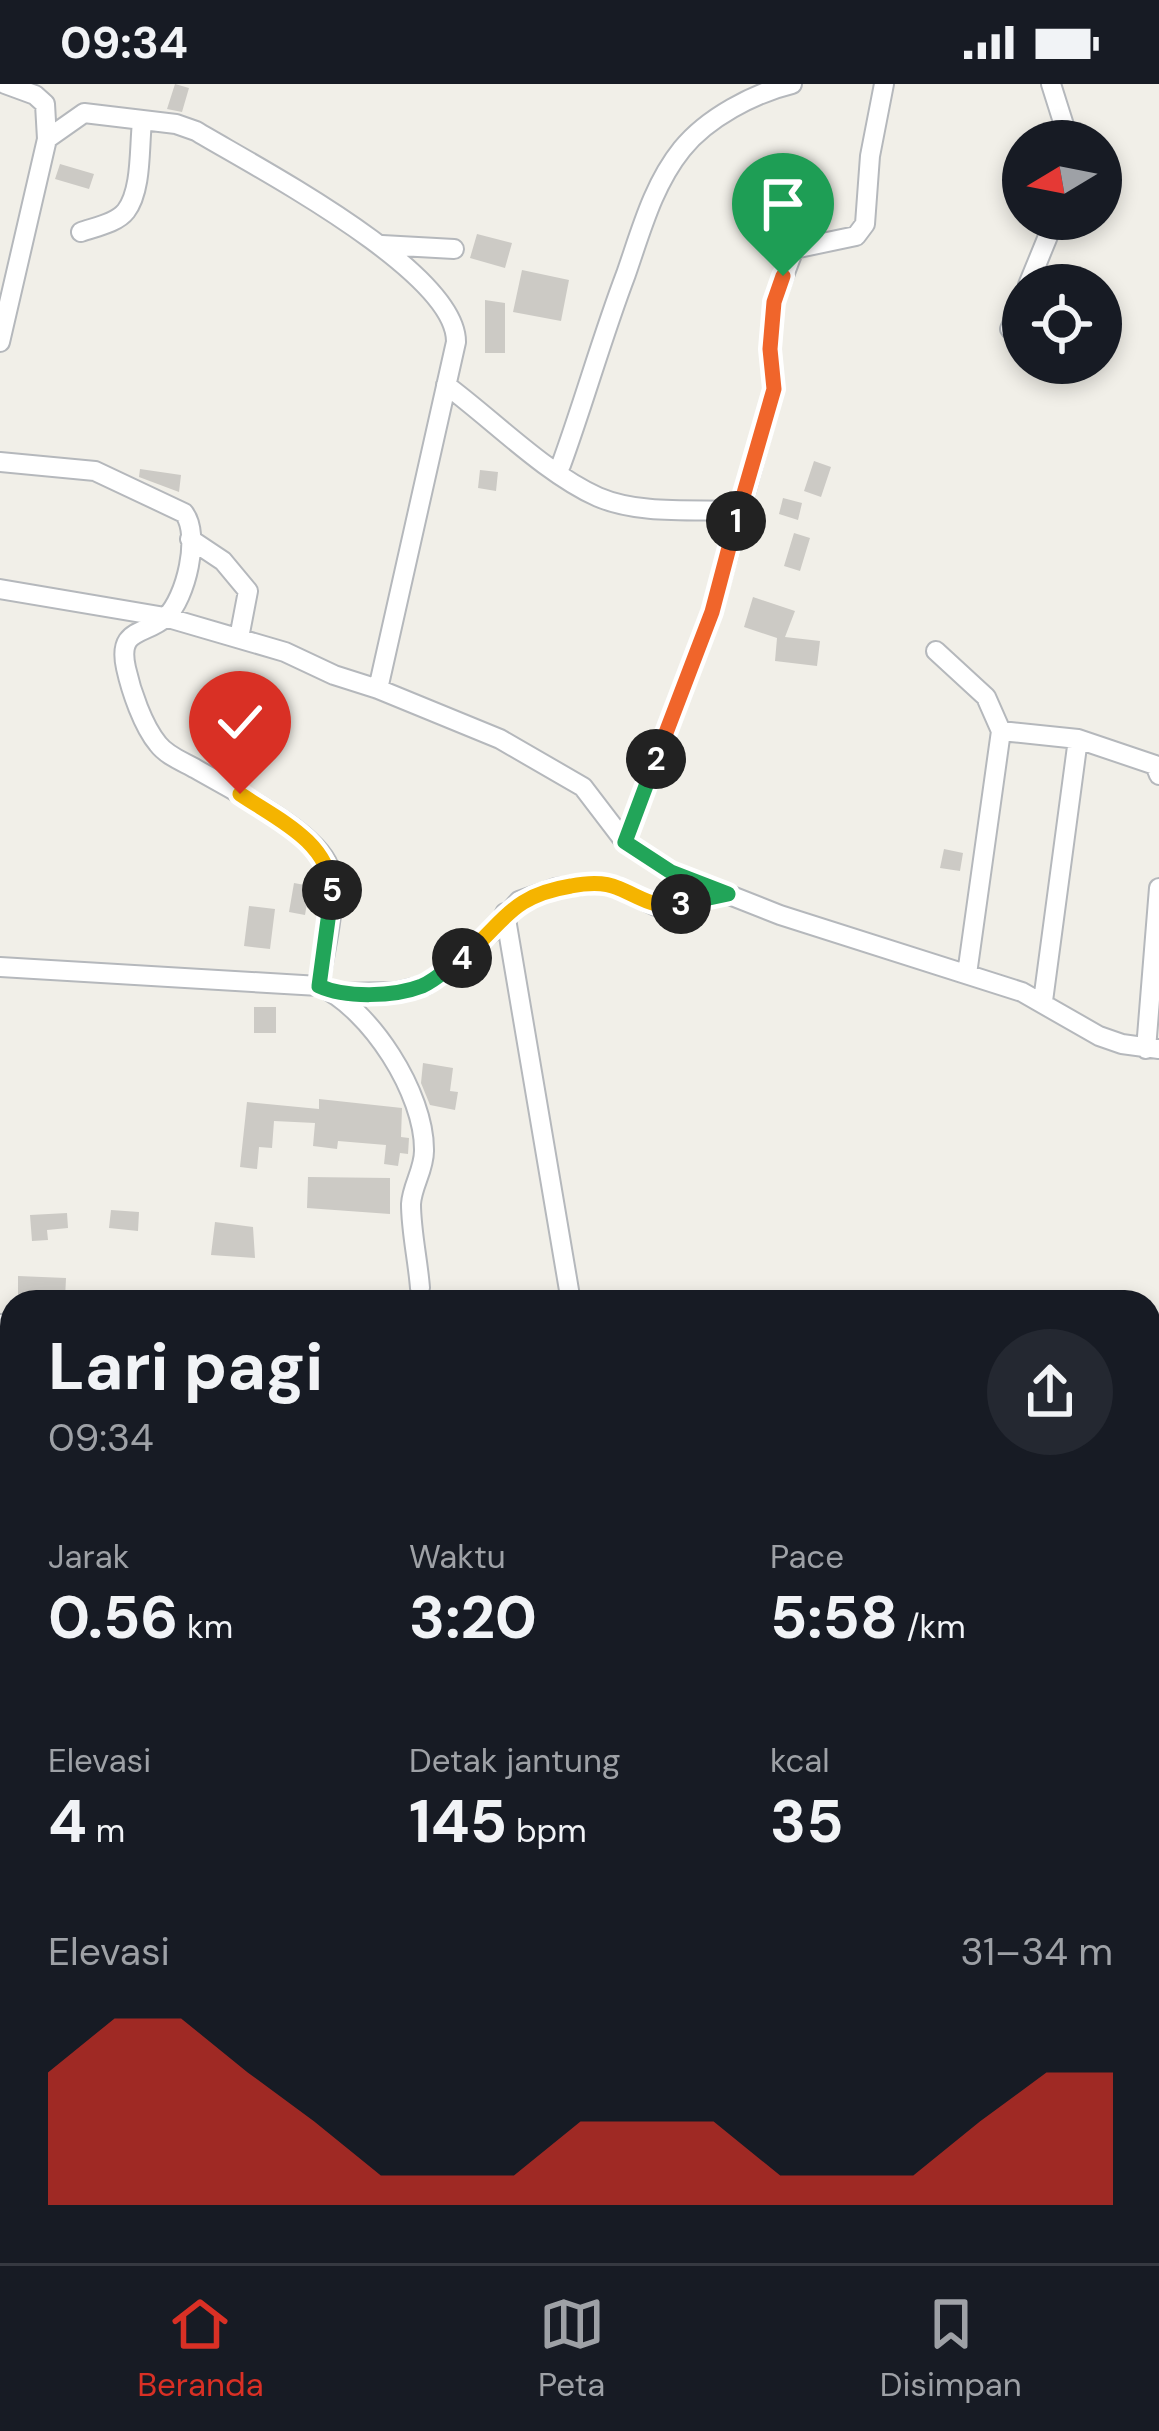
<!DOCTYPE html>
<html lang="id">
<head>
<meta charset="utf-8">
<style>
	body { margin:0; font-family:"DM Sans",sans-serif; background:#242831; color:#f1f3f6; height:100vh; display:flex; flex-direction:column; font-size:45px; white-space:nowrap }
	* { box-sizing:border-box; margin:0 }
	p { font-size:39px; color:#9ea1a6 }
	.icon { flex:none; width:66px; height:66px; fill:none; stroke:currentColor; stroke-width:2; stroke-linecap:round; stroke-linejoin:round }
	.map { position:relative; flex:1; overflow:hidden }
	.panel { position:absolute; left:0px; top:1206px; width:1161px; height:975px; display:flex; flex-direction:column; background:#171b24; border-radius:36px 36px 0 0; box-shadow:0 6px 18px #0003 }
	.panel>* { flex:none }
	.needle { width:78px; rotate:260deg }
	.buttons { position:absolute; left:1002px; top:36px; display:grid; gap:24px }
	.buttons a { display:grid; place-items:center; width:120px; height:120px; border-radius:50%; background:#171b24; box-shadow:0 6px 18px #0003; font-size:60px }
	.pin { position:absolute; display:grid; place-items:center; width:102px; height:102px; color:#fff; margin:-123px -51px; border-radius:50% 50% 50% 0; rotate:-45deg; box-shadow:0 0 12px #0007 }
	.pin .icon { rotate:45deg }
	.km { position:absolute; width:60px; height:60px; margin:-30px; border-radius:50%; background:#222; color:#fff; font-size:33px; line-height:60px; text-align:center }
	.round { display:grid; place-items:center; flex:none; width:126px; height:126px; border-radius:63px; background:#242831 }
	.overview { display:flex; align-items:center; justify-content:space-between; height:204px; padding:0 48px }
	h1 { font-size:66px; font-weight:700; line-height:90px }
	.stats { display:grid; grid-template-columns:repeat(3,1fr); gap:18px; height:204px; padding:12px 48px }
	.stats div { display:grid; align-content:center }
	.stats b { font-size:60px; font-weight:700 }
	.stats small { font-size:33px; font-weight:400 }
	.stats p { font-size:33px }
	.chart { height:336px; padding:24px 48px }
	.chart p { display:flex; justify-content:space-between }
	.chart svg { width:100%; height:216px; margin-top:12px; fill:#d93025; opacity:.7 }
	.status { display:flex; justify-content:space-between; align-items:center; height:84px; padding:0 60px; background:#171b24; direction:ltr }
	.status svg { height:33px; fill:currentColor }
	.menu { display:flex; justify-content:space-around; align-items:center; height:168px; border-top:3px solid #363941; background:#171b24; font-size:33px; color:#9ea1a6 }
	.menu a { display:grid; justify-items:center; gap:6px }
	.menu .on { color:#d93025 }
	.map>svg:first-child { display:block }
	.building { fill:#cccac5 }
	.lines { fill:none; stroke-linecap:round; stroke-linejoin:round }
	.minor-casing { stroke:#b5b8bc; stroke-width:22 }
	.minor { stroke:#fff; stroke-width:18 }
	.split-1-casing { stroke:#fff; stroke-width:24 }
	.split-2-casing { stroke:#fff; stroke-width:24 }
	.split-3-casing { stroke:#fff; stroke-width:24 }
	.split-4-casing { stroke:#fff; stroke-width:24 }
	.split-5-casing { stroke:#fff; stroke-width:24 }
	.split-6-casing { stroke:#fff; stroke-width:24 }
	.split-1 { stroke:#f0652b; stroke-width:15 }
	.split-2 { stroke:#f0652b; stroke-width:15 }
	.split-3 { stroke:#22a559; stroke-width:15 }
	.split-4 { stroke:#f5b400; stroke-width:15 }
	.split-5 { stroke:#22a559; stroke-width:15 }
	.split-6 { stroke:#f5b400; stroke-width:15 }
</style>
</head>
<body>
<div class="status"><b>09:34</b><svg viewBox="0 0 49 12"><path d="M0 12V9h3v3zM5 12V6h3v6zM10 12V3h3v9zM15 12V0h3v12zM26 1h20v11H26zM47 4h2v5h-2z"/></svg></div>
<div class="map">
<svg width="1159" height="2179" viewBox="0 0 1159 2179">
	<rect width="100%" height="100%" fill="#f1efe8"/>
	<path class="building" d="M175 0 189 4 182 28 167 25Z
		M60 80 94 90 89 105 55 95Z
		M477 150 512 159 505 184 470 174Z
		M522 186 569 196 561 237 513 228Z
		M485 216 505 219V269H485Z
		M814 377 831 383 821 413 804 407Z
		M140 385 181 391 179 408 139 393Z
		M480 386 498 388 496 407 478 404Z
		M783 414 802 419 798 436 779 430Z
		M794 449 810 454 800 487 784 482Z
		M753 513 795 527 785 553 820 557 817 582 775 577 777 554 744 543Z
		M944 765 963 769 960 787 940 784Z
		M294 799 310 802 305 831 289 828Z
		M249 822 275 825 270 865 244 862Z
		M254 923H276V949H254Z
		M423 979 453 984 450 1007 458 1008 455 1026 430 1021 421 999Z
		M319 1015 402 1024 401 1053 409 1054 408 1070 400 1069 398 1082 384 1080 386 1061 338 1057 337 1065 313 1062 315 1039 274 1037 272 1064 259 1063 257 1085 240 1083 247 1018 319 1025Z
		M308 1093 390 1094V1130L307 1124Z
		M111 1126 139 1128 138 1147 109 1144Z
		M67 1129 68 1144 47 1146 48 1156 32 1157 30 1131Z
		M215 1138 253 1143 255 1174 211 1171Z
		M18 1192 66 1194 65 1215 36 1218V1214L18 1213Z"/>
	<g class="lines">
		<defs>
			<path id="minor" d="M5 0 35 11 45 20 47 55 84 29 176 40 196 47C254 82 457 187 456 258L378 605
				M1051 0 1069 57
				M81 148C95 143 117 139 126 127 142 106 139 64 142 38
				M382 161 454 165
				M1028 201 1055 135
				M1010 245 1023 215
				M0 258 47 55
				M446 301C492 335 546 390 598 413 640 431 694 425 739 427
				M0 378 95 387 184 429C201 451 186 514 166 533 145 552 117 543 126 584 131 607 143 642 158 660 167 672 184 678 196 685 230 705 316 747 329 783 340 812 323 871 319 902
				M556 385 561 381C584 318 602 253 626 190 641 147 653 101 682 65 707 34 754 9 792 0
				M190 455 223 477 248 507 239 554
				M0 505 165 533 285 568 334 591 378 605 500 655 583 703 625 758 671 788 780 831 1022 908 1099 952 1122 960 1159 965
				M936 567 986 613 1001 647
				M625 758 712 528 774 305 770 265 774 218 794 165 856 152 865 140 870 72 884 0
				M505 829 571 1218
				M0 883 319 902C370 924 425 1010 424 1067 424 1086 412 1102 411 1120 411 1147 418 1177 420 1204
				M967 890 1001 647 1078 655 1155 681 1159 691
				M335 909 396 908 426 901 493 847 519 817 556 804 598 799 616 803 656 822 728 810
				M1043 917 1078 655
				M1146 965 1159 804
				M0 1240 12 1241
				M0 1252 12 1277
				M1149 1541 1159 1539
				M1149 1656 1159 1655
				M1149 1754 1159 1753
				M1149 1867 1159 1895
				M1149 2054 1159 2052
				M176 2169 180 2179
				M268 2169 272 2179
				M449 2169 454 2179
				M539 2169 543 2179
				M1110 2169 1114 2179
				M373 2179 417 2169"/>
		</defs>
		<use href="#minor" class="minor-casing"/>
		<use href="#minor" class="minor"/>
	</g>
	<g class="lines">
		<defs>
			<path id="split-1" d="M736 437 774 305 770 265 774 218 783 192"/>
			<path id="split-2" d="M656 675 712 528 736 437"/>
			<path id="split-3" d="M656 675 625 758 671 788 728 810 681 820"/>
			<path id="split-4" d="M462 874C505 839 509 812 571 802 586 799 603 797 618 804 643 814 653 825 681 820"/>
			<path id="split-5" d="M332 806 319 902C345 914 394 913 422 902 436 896 449 883 462 874"/>
			<path id="split-6" d="M240 710C277 735 328 757 332 806"/>
		</defs>
		<use href="#split-1" class="split-1-casing"/>
		<use href="#split-2" class="split-2-casing"/>
		<use href="#split-3" class="split-3-casing"/>
		<use href="#split-4" class="split-4-casing"/>
		<use href="#split-5" class="split-5-casing"/>
		<use href="#split-6" class="split-6-casing"/>
		<use href="#split-1" class="split-1"/>
		<use href="#split-2" class="split-2"/>
		<use href="#split-3" class="split-3"/>
		<use href="#split-4" class="split-4"/>
		<use href="#split-5" class="split-5"/>
		<use href="#split-6" class="split-6"/>
	</g>
</svg>
<div class="buttons">
<a><svg class="needle" viewBox="-14 -14 28 28"><path d="M0-13l5 13h-10z" fill="#e53935"/><path d="M0 13l5-13h-10z" fill="#9ea1a6"/></svg></a>
<a><svg class="icon" aria-label="locate" viewBox="0 0 24 24"><circle cx="12" cy="12" r="6"/><path d="M12 2v4M12 18v4M2 12h4M18 12h4"/></svg></a>
</div>
<div class="pin" style="left:783px;top:192px;background:#1e9e55"><svg class="icon" aria-label="arrive" viewBox="0 0 24 24"><path d="M6 21V4h12l-3 4 3 4H6"/></svg></div>
<div class="pin" style="left:240px;top:710px;background:#d93025"><svg class="icon" aria-label="check" viewBox="0 0 24 24"><path d="M5 12l5 5 9-10"/></svg></div>
<b class="km" style="left:736px;top:437px">1</b>
<b class="km" style="left:656px;top:675px">2</b>
<b class="km" style="left:681px;top:820px">3</b>
<b class="km" style="left:462px;top:874px">4</b>
<b class="km" style="left:332px;top:806px">5</b>
<section class="panel">
<div class="overview"><div><h1>Lari pagi</h1><p>09:34</p></div><a class="round"><svg class="icon" aria-label="share" viewBox="0 0 24 24"><path d="M12 15V3M7 8l5-5 5 5M5 13v7h14v-7"/></svg></a></div>
<div class="stats">
<div><p>Jarak</p><b>0.56<small> km</small></b></div>
<div><p>Waktu</p><b>3:20</b></div>
<div><p>Pace</p><b>5:58<small> /km</small></b></div>
</div>
<div class="stats">
<div><p>Elevasi</p><b>4<small> m</small></b></div>
<div><p>Detak jantung</p><b>145<small> bpm</small></b></div>
<div><p>kcal</p><b>35</b></div>
</div>
<div class="chart"><p><span>Elevasi</span>31–34 m</p>
<svg viewBox="0 0 160 44" preserveAspectRatio="none"><path d="M0 44V17L10 6L20 6L30 17L40 27L50 38L60 38L70 38L80 27L90 27L100 27L110 38L120 38L130 38L140 27L150 17L160 17V44z"/></svg>
</div>
</section>
</div>
<nav class="menu">
<a class="on"><svg class="icon" aria-label="home" viewBox="0 0 24 24"><path d="M3 11l9-7 9 7M6 9v11h12V9"/></svg>Beranda</a>
<a><svg class="icon" aria-label="map" viewBox="0 0 24 24"><path d="M3 6l6-2 6 2 6-2v14l-6 2-6-2-6 2zM9 4v14M15 6v14"/></svg>Peta</a>
<a><svg class="icon" aria-label="saved" viewBox="0 0 24 24"><path d="M7 4h10v16l-5-4-5 4z"/></svg>Disimpan</a>
</nav>
</body>
</html>
